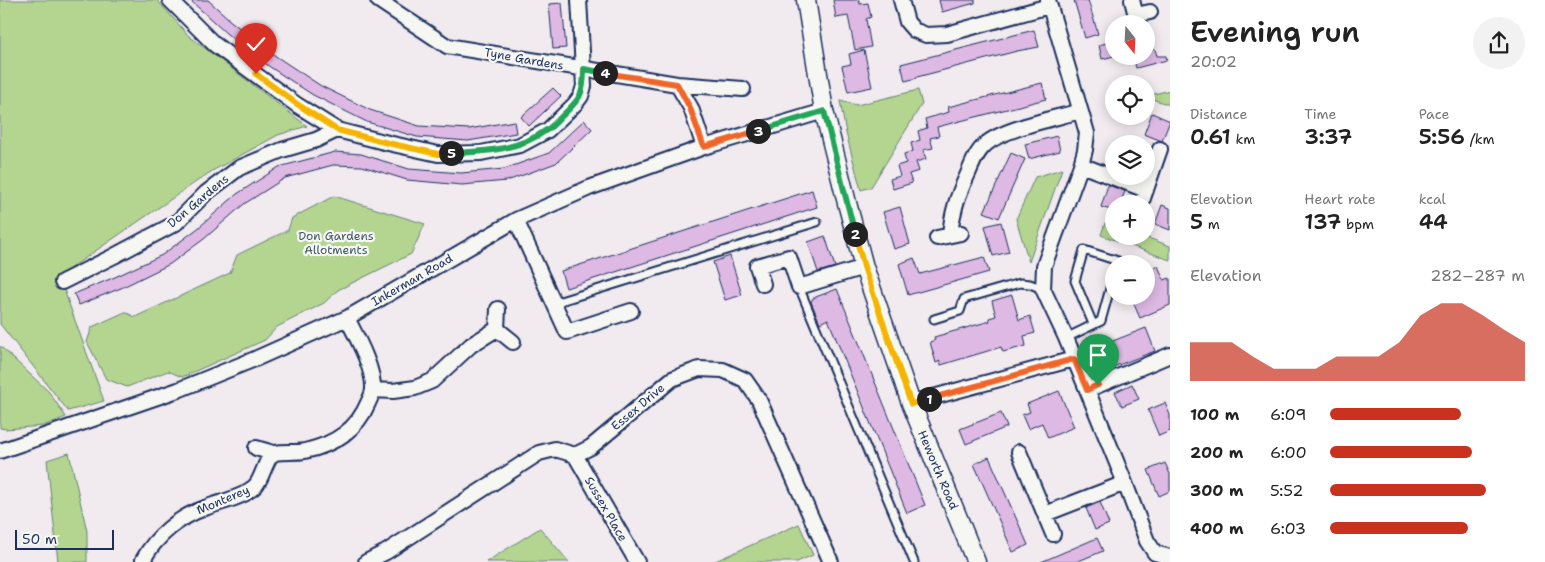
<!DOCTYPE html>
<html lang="en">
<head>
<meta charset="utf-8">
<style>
	body { margin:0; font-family:"Shantell Sans",sans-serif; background:#f2f2f2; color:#222; height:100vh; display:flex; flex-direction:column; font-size:19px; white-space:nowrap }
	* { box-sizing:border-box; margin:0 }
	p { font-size:16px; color:#767676 }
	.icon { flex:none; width:28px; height:28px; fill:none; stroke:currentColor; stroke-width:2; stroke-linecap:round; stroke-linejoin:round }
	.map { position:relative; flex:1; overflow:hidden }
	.panel { display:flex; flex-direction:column; background:#fff; width:375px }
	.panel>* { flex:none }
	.needle { width:32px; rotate:162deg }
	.buttons { position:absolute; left:1105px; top:15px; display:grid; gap:10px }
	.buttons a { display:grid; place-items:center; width:50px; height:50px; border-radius:50%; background:#fff; box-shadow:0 2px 12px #0003; font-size:25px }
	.scale { position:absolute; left:15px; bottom:12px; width:99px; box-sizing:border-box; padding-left:5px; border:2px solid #1b2f5e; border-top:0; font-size:14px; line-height:18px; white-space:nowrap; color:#1b2f5e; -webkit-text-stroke:4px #f6f6f2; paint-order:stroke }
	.pin { position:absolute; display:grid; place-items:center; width:42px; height:42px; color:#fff; margin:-51px -21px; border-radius:50% 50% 50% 0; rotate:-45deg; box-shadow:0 0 5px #0007 }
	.pin .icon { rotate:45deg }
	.km { position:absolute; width:25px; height:25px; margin:-12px; border-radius:50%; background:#222; color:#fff; font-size:14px; line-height:25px; text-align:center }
	.round { display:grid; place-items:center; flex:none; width:52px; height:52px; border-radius:26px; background:#f2f2f2 }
	.head { display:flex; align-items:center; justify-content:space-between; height:85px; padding:0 20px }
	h1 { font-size:28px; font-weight:600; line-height:38px }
	.metrics { display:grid; grid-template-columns:repeat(3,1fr); gap:8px; height:85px; padding:5px 20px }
	.metrics div { display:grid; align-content:center }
	.metrics b { font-size:21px; font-weight:600 }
	.metrics small { font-size:14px; font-weight:400 }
	.metrics p { font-size:14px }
	.chart { height:140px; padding:10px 20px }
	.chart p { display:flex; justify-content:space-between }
	.chart svg { width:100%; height:90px; margin-top:5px; fill:#c8321e; opacity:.7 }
	ul { padding:0 20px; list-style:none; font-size:16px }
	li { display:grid; grid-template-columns:80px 60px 1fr; align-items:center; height:38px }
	li i { height:12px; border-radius:6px; background:#c8321e }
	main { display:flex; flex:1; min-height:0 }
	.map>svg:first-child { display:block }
	.green { fill:#b3d58f; stroke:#678276 }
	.building { fill:#ddb9e3; stroke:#1b2f5e }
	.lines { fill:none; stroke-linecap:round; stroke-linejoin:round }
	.service-casing { stroke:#1b2f5e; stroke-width:11 }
	.minor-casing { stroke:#1b2f5e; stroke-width:18 }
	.tertiary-casing { stroke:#1b2f5e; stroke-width:21 }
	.service { stroke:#f6f6f2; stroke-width:7 }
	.minor { stroke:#f6f6f2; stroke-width:14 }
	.tertiary { stroke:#f6f6f2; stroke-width:18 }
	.split-1-casing { stroke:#fff; stroke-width:10 }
	.split-2-casing { stroke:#fff; stroke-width:10 }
	.split-3-casing { stroke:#fff; stroke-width:10 }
	.split-4-casing { stroke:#fff; stroke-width:10 }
	.split-5-casing { stroke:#fff; stroke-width:10 }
	.split-6-casing { stroke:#fff; stroke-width:10 }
	.split-1 { stroke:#f0652b; stroke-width:6 }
	.split-2 { stroke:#f5b400; stroke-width:6 }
	.split-3 { stroke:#22a559; stroke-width:6 }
	.split-4 { stroke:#f0652b; stroke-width:6 }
	.split-5 { stroke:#22a559; stroke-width:6 }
	.split-6 { stroke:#f5b400; stroke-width:6 }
	.labels { text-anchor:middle; stroke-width:4.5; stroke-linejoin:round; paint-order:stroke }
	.street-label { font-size:12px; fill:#1b2f5e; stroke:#f6f6f2 }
	.park-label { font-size:12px; fill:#41586a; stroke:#f6f6f2 }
</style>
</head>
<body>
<main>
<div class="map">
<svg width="1170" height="562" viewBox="0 0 1170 562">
	<rect width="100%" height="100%" fill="#f1eaef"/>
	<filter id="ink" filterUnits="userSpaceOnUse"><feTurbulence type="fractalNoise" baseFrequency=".02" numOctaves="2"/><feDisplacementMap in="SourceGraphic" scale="10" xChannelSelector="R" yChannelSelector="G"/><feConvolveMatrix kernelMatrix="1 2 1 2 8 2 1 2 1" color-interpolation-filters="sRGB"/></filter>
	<g filter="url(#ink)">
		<path class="green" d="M0 0H157L189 36 307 126 278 135 212 171 59 276 104 401 68 411 0 324Z
			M918 90 922 104 871 187 861 190 846 133 840 101 857 105Z
			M1170 90V105L1146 97V96Z
			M1062 169 1029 262 1016 219 1035 177Z
			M334 196 425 224 411 254 338 290 324 303 277 327 265 340 182 377 168 371 127 387 106 379 87 342 92 327 125 312 135 317 230 273 237 255 288 230 292 218Z
			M1105 223 1114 226V236H1143L1170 246V260L1101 235Z
			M0 346 49 392 66 417 43 426 6 429 0 428Z
			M69 453 87 531V562H58L47 460Z
			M799 524 813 555 797 562H713Z
			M540 528 569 562H486Z"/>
		<path class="building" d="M190 0H208L228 18V19L277 57 321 86 370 110 419 126 469 129 514 121 516 133 468 141 417 137 367 122 313 95 270 67 227 34Z
			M833 0H859L860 4 868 3 871 17 866 19 871 47 855 50 848 16 836 18Z
			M939 0H975V3L942 12Z
			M1074 0H1088L1098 34 1085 38Z
			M562 3 566 48 553 49 549 4Z
			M1034 30 1039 47 1017 51 917 77V78L905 81 901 64Z
			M1114 41V56L1102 59 1099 45Z
			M1155 49 1157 56H1166L1167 60 1136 68 1133 56H1146V51Z
			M864 50 872 87 848 92 842 66 851 64 849 54Z
			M1042 83 1046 99 937 127 939 136 930 138 933 148 923 150 926 159 916 162 919 171 909 174 912 183 893 189 890 179 900 176 897 166 906 163 904 154 913 151 911 143 920 140 918 131 927 128 925 119 949 112 948 107Z
			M553 88 561 96 529 126 521 117Z
			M1152 113 1170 121 1162 141 1144 134Z
			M584 120 592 129 556 163 507 181 462 185 407 180 362 166 333 165 285 178 244 204 204 239 170 264 121 288 79 305 74 294 115 277 162 255 197 229 237 194 279 167 335 152 361 154 409 169 461 173 504 169 549 153Z
			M1057 136 1060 151 1029 159 1025 144Z
			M1011 153 1025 159 999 218 984 212Z
			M1108 185 1125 191 1120 204H1114V211L1101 207Z
			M812 190 817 207 566 288 561 271Z
			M1162 205 1170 208V230L1155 224Z
			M900 207 910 244 894 249 883 212Z
			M1001 222 1009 252 993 256 985 226Z
			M825 236 835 267 818 272 808 242Z
			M730 256 742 295 725 300 713 262Z
			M984 257 989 272 908 295 899 264 914 258 920 274Z
			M1158 266 1164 280 1170 278V305L1140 318 1133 302 1149 295 1146 287V270Z
			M837 289 925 505 907 513 828 319 820 323 811 302 813 298Z
			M1012 295 1019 320 1030 316 1035 333 1024 336 1026 346 1003 352 1001 347 941 365 940 361 936 363 930 342 935 340 934 337 990 321 989 318 996 316 992 301Z
			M1146 328 1155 351 1108 369 1100 346Z
			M1132 384 1139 399 1122 406 1115 392Z
			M1059 391 1074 427 1048 438 1042 423 1028 429 1022 415 1030 412 1027 404Z
			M1165 403 1170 415V431L1159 436 1148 410Z
			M1001 413 1007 427 966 444 960 429Z
			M989 457 1028 545 1013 552 974 464Z
			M1165 463 1170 474V491L1159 496 1148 470Z
			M1100 502 1109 524 1095 530 1086 508Z
			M1097 538 1103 551 1076 562H1041Z"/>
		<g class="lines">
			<defs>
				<path id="service" d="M799 287 914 562
					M554 303 817 222
					M934 319 960 311 964 299 1020 283 1030 284 1043 289
					M1093 324 1075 281 1084 250 1118 261 1117 264
					M1066 338 1101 321 1114 274"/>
				<path id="minor" d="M170 0 214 44 297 105 337 130 388 143 438 154 481 153 520 145 548 130 575 104 581 96 584 86 579 0
					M378 0 447 46 677 84 743 89
					M901 0 907 22 914 30 926 35 947 34 1049 6
					M1048 0 1087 133 1085 150 1081 165 1044 266 1043 289 1066 338 1125 483 1147 541 1155 553 1170 557
					M1132 0 1138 24
					M1136 15 1150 12
					M677 84 691 108 704 147
					M1081 165 1146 190
					M1141 204 1160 149
					M516 220 567 332 631 311
					M950 235C952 213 957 197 967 176 972 165 976 152 986 144 1002 129 1057 118 1080 111
					M937 238 961 233
					M62 282 114 256 176 223 206 193 239 168 282 150 316 140 337 130
					M763 284 757 266 789 257 799 287 864 267
					M498 309 497 329 513 342
					M373 390 393 391 415 388 432 381 471 345 497 329
					M1087 390 1170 355
					M911 403 1074 359
					M256 448 273 453
					M0 451 178 390 255 359 347 318 516 220 589 188 704 147 824 111
					M1019 452 1053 534
					M575 455 637 562
					M1045 514 1125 483
					M143 560C156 536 179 517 205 508 218 503 232 500 244 494 248 491 254 488 256 485 263 477 266 456 275 453 284 451 295 453 305 451 333 445 357 430 368 403 370 399 373 393 373 389 374 368 356 336 347 318
					M366 562 386 552 539 453 555 449 575 455 591 447 672 379 699 369 723 370 745 380 759 400 831 562"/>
				<path id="tertiary" d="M806 0 824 111 847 203 864 267 911 403 976 562"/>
			</defs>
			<use href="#service" class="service-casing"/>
			<use href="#minor" class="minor-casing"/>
			<use href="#tertiary" class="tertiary-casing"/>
			<use href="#service" class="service"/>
			<use href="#minor" class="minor"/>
			<use href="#tertiary" class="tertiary"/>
		</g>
	</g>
	<g class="lines" filter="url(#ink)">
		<defs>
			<path id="split-1" d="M929 399 1074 359 1087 390 1098 385"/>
			<path id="split-2" d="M855 234 864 267 911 404 929 399"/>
			<path id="split-3" d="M758 131 824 111 855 234"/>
			<path id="split-4" d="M605 73 677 84 690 108 704 147 758 131"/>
			<path id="split-5" d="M451 153C485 152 520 150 548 129 553 126 558 120 562 116 580 99 584 95 584 69L605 73"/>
			<path id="split-6" d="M256 74 297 104 337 130 388 143 438 154 451 153"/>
		</defs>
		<use href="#split-1" class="split-1-casing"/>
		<use href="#split-2" class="split-2-casing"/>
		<use href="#split-3" class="split-3-casing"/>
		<use href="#split-4" class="split-4-casing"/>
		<use href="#split-5" class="split-5-casing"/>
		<use href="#split-6" class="split-6-casing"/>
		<use href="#split-1" class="split-1"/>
		<use href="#split-2" class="split-2"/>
		<use href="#split-3" class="split-3"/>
		<use href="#split-4" class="split-4"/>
		<use href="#split-5" class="split-5"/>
		<use href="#split-6" class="split-6"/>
	</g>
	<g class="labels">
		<g class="street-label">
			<text transform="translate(524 59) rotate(10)" y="4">Tyne Gardens</text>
			<text transform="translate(198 201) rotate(-40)" y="4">Don Gardens</text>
			<text transform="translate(412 280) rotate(-30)" y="4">Inkerman Road</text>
			<text transform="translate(638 407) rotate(-40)" y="4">Essex Drive</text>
			<text transform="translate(938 470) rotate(67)" y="4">Heworth Road</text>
			<text transform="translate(223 500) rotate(-23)" y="4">Monterey</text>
			<text transform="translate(606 509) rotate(60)" y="4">Sussex Place</text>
		</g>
		<g class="park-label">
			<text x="336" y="240">Don Gardens<tspan x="336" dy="14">Allotments</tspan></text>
		</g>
	</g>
</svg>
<div class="buttons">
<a><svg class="needle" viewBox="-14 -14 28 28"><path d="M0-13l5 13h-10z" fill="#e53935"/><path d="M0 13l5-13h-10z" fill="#767676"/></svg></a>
<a><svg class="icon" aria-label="locate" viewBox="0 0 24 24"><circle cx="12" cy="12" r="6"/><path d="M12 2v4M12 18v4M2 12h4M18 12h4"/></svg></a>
<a><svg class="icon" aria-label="layers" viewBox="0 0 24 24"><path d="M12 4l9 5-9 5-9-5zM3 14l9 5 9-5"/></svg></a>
<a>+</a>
<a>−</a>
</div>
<div class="scale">50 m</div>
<div class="pin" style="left:1098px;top:385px;background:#1e9e55"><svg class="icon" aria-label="arrive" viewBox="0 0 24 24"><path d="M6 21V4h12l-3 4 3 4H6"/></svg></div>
<div class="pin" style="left:256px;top:74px;background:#d93025"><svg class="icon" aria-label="check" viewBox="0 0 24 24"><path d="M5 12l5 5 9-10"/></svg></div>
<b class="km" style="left:929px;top:399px">1</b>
<b class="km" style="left:855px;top:234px">2</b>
<b class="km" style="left:758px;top:131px">3</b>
<b class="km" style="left:605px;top:73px">4</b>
<b class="km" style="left:451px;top:153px">5</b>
</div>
<section class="panel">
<div class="head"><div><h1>Evening run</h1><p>20:02</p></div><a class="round"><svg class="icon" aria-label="share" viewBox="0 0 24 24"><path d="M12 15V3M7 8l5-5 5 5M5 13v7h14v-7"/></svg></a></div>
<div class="metrics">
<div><p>Distance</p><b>0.61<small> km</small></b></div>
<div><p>Time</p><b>3:37</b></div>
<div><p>Pace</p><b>5:56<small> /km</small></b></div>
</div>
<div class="metrics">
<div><p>Elevation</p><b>5<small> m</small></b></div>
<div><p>Heart rate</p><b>137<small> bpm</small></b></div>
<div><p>kcal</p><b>44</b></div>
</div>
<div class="chart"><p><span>Elevation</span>282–287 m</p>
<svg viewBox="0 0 160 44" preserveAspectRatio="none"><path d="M0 44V25L10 25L20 25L30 32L40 38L50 38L60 38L70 32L80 32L90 32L100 25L110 12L120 6L130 6L140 12L150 19L160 25V44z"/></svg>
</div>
<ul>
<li><b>100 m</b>6:09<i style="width:67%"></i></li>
<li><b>200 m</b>6:00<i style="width:73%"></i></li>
<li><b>300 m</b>5:52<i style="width:80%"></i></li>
<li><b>400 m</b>6:03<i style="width:71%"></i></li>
</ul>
</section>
</main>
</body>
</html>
